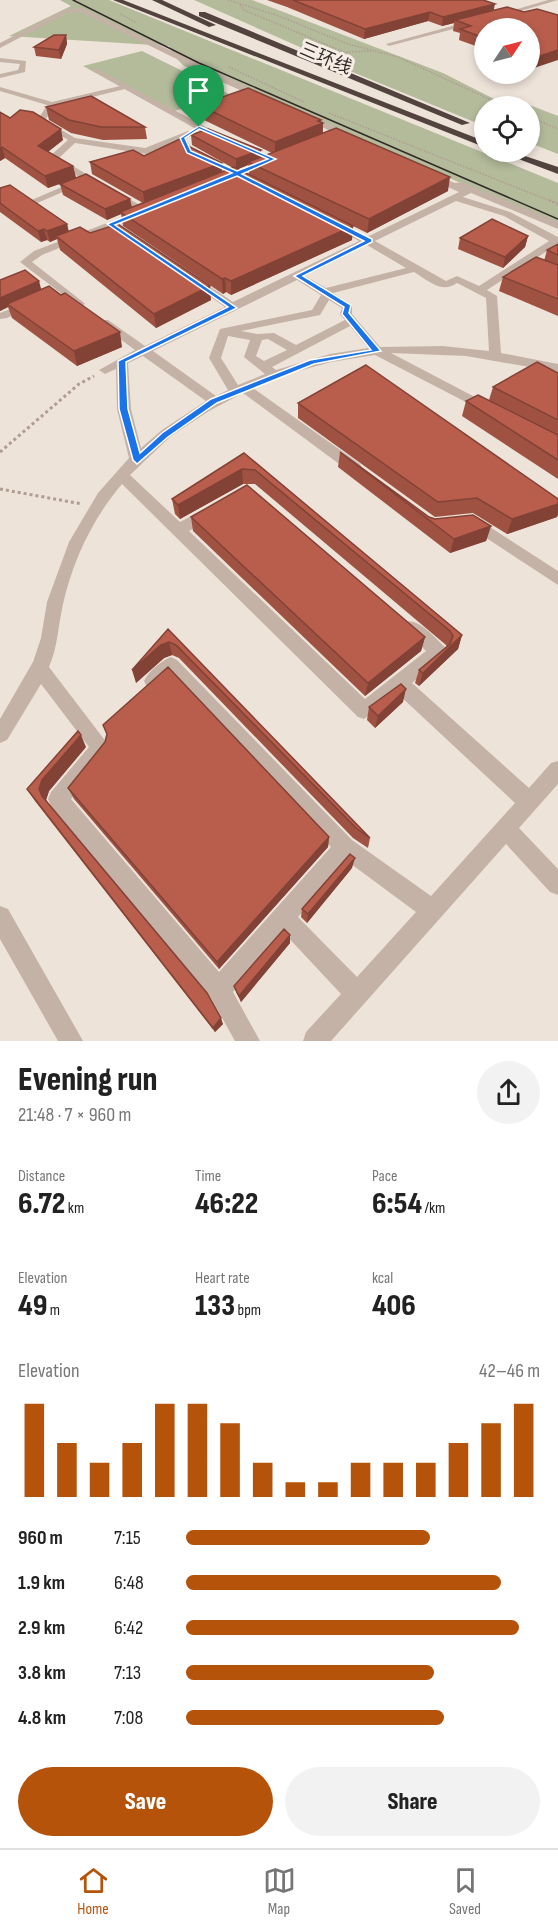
<!DOCTYPE html>
<html lang="en">
<head>
<meta charset="utf-8">
<style>
	body { margin:0; font-family:"Sofia Sans Condensed","Noto Sans SC",sans-serif; background:#f2f2f2; color:#222; height:100vh; display:flex; flex-direction:column; font-size:22px; white-space:nowrap }
	* { box-sizing:border-box; margin:0 }
	p { font-size:20px; color:#767676 }
	.icon { flex:none; width:33px; height:33px; fill:none; stroke:currentColor; stroke-width:2; stroke-linecap:round; stroke-linejoin:round }
	.map { position:relative; height:1041px; overflow:hidden }
	.drawer { display:flex; flex-direction:column; background:#fff; flex:1 }
	.drawer>* { flex:none }
	.needle { width:39px; rotate:55deg }
	.buttons { position:absolute; left:474px; top:18px; display:grid; gap:12px }
	.buttons a { display:grid; place-items:center; width:66px; height:66px; border-radius:50%; background:#fff; box-shadow:0 3px 9px #0003; font-size:30px }
	.pin { position:absolute; display:grid; place-items:center; width:51px; height:51px; color:#fff; margin:-62px -26px; border-radius:50% 50% 50% 0; rotate:-45deg; box-shadow:0 0 6px #0007 }
	.pin .icon { rotate:45deg }
	.round { display:grid; place-items:center; flex:none; width:63px; height:63px; border-radius:32px; background:#f2f2f2 }
	.head { display:flex; align-items:center; justify-content:space-between; height:102px; padding:0 18px }
	h1 { font-size:33px; font-weight:800; line-height:45px }
	.metrics { display:grid; grid-template-columns:repeat(3,1fr); gap:9px; height:102px; padding:6px 18px }
	.metrics div { display:grid; align-content:center }
	.metrics b { font-size:30px; font-weight:800 }
	.metrics small { font-size:16px; font-weight:400 }
	.metrics p { font-size:16px }
	.chart { height:168px; padding:12px 18px }
	.chart p { display:flex; justify-content:space-between }
	.chart svg { width:100%; height:108px; margin-top:6px; stroke:#b45309; stroke-width:6 }
	.button { display:flex; gap:12px; margin-top:auto; padding:12px 18px }
	.button a { flex:1; height:69px; border-radius:36px; background:#b45309; color:#fff; font-size:24px; font-weight:800; line-height:69px; text-align:center }
	.button a+a { background:#f2f2f2; color:#222 }
	ul { padding:0 18px; list-style:none; font-size:20px }
	li { display:grid; grid-template-columns:96px 72px 1fr; align-items:center; height:45px }
	li i { height:15px; border-radius:8px; background:#b45309 }
	.menu { display:flex; justify-content:space-around; align-items:center; height:84px; border-top:2px solid #e0e0e0; background:#fff; font-size:16px; color:#767676 }
	.menu a { display:grid; justify-items:center; gap:3px }
	.menu .active { color:#b45309 }
	.map>svg:first-child { display:block }
	.green { fill:#b3bb9b }
	.lines { fill:none; stroke-linecap:round; stroke-linejoin:round }
	.path-far2 { stroke:#b09c91; stroke-width:1.5; stroke-dasharray:1.5 1.5; stroke-linecap:butt }
	.path-far1 { stroke:#b09c91; stroke-width:2; stroke-dasharray:2 2; stroke-linecap:butt }
	.path { stroke:#b09c91; stroke-width:3; stroke-dasharray:3 3; stroke-linecap:butt }
	.minor { fill:#c5b2a7; fill-rule:evenodd }
	.highway { fill:#52433f; fill-rule:evenodd }
	.tram { stroke:#322927; stroke-width:1.5 }
	.wall { fill:#9f5142; fill-rule:evenodd }
	.shaded-wall { fill:#824236 }
	.building { fill:#b95e4d; stroke:#824236; stroke-width:1.5 }
	.route { fill:#1a73e8; stroke:#fff; stroke-width:1.5; fill-rule:evenodd }
	.labels { text-anchor:middle; stroke-width:6; stroke-linejoin:round; paint-order:stroke }
	.far-street-label { font-size:18px; fill:#322927; stroke:#f6ede5 }
</style>
</head>
<body>
<div class="map">
<svg width="558" height="1041" viewBox="0 0 558 1041">
	<rect width="100%" height="100%" fill="#eee3d9"/>
	<path class="green" d="M60 0H109L558 183V224L184 66 175 57 169 46 9 36 71 6Z
		M194 0H252L443 73 508 106 519 101 558 116V154L530 143V106H484V126L333 64 311 52Z
		M142 51 229 94 168 113 83 66Z"/>
	<g class="lines">
		<path class="path-far2" d="M228 0 276 15 348 44 398 57 504 106
			M240 5 244 10 344 52 371 51
			M121 14 136 23
			M229 67 304 102
			M329 113 553 202
			M530 117 558 129"/>
		<path class="path-far1" d="M549 200 558 204"/>
		<path class="path" d="M0 452 79 384 94 376
			M0 489 82 504"/>
		<path class="minor" d="M548 0H558L500 17 497 15Z
			M82 8 264 95 265 97 258 99 81 12 67 13 0 48V43L64 10Z
			M474 20 476 23 389 46 386 44Z
			M0 58 26 61 25 72 0 78V74L18 70 20 64 0 62Z
			M94 67 202 125 277 159 270 161 196 129 125 89 55 106 45 120 75 138 145 148 188 131H194V135L186 138 192 150 250 178 243 180 186 154 179 141 146 154 75 143 59 158 150 211 42 255 32 262 83 302 85 304 79 307 20 262 34 251 138 211 50 160V156L68 140 37 121 47 105 0 91V87L52 102 120 86 92 70Z
			M300 112H306L355 138 348 140 300 116Z
			M432 174 455 183 462 182 558 222V229L471 193 463 197 510 212 558 237V244L487 290 497 296 501 353 558 364V372L466 356 391 353 492 406 494 409 492 412 487 413 375 355 331 362 291 373 253 388 360 464 362 468 360 472H350L243 393 209 411 171 436 130 475 180 522 204 509H214L216 513 214 517 189 531 365 699 426 651 402 627 404 622C418 617 434 637 444 646L447 651 444 656 412 683 529 788 551 763 558 761V784L519 828 558 869V895L550 892 506 844 331 1041H303L306 1032 341 994 284 933 233 992 260 1041H235L211 998 51 806 48 799 51 792 89 747 41 684 7 740 0 743V719L33 662 41 638 47 602 69 542 98 493 129 458 117 409 116 369 105 374 99 370 135 350 100 324V320H108L145 346 225 307 191 283V279H199L233 302 359 241 334 226V222H340L367 237 459 192 429 179 428 177ZM456 201 504 216 549 241 479 286 457 276 446 281 375 241ZM367 245 406 268 326 288 305 276ZM414 272C429 281 441 294 457 283L486 298 489 351 443 346 380 347 352 314V305L333 293ZM297 280 321 295 312 310 220 329 209 358 228 390 216 396 153 351ZM329 300 342 308 340 314 345 320 296 345 274 333 257 334 241 331 320 315ZM350 326 368 348 330 354 276 370 272 367ZM228 336 250 340 244 357 265 374 238 385 221 358ZM268 339 287 350 264 361 256 356 262 340ZM143 356 206 401 162 430 141 448 131 409 128 363ZM122 484 358 717 364 719 398 694 515 803 431 896 352 840 177 660 171 657C161 661 149 671 144 681L147 687 153 689 170 677 331 847 219 972 71 799 110 747 49 667C58 646 58 626 63 604 73 560 93 518 122 484ZM347 861 416 912 357 977 298 917Z
			M78 180 86 182 35 204 27 202Z
			M28 302 32 303V307L7 318 0 319V313Z
			M473 516 558 571V585L468 526 465 522 468 518Z
			M0 906 8 909 83 1041H58L0 939Z"/>
		<path class="highway" d="M113 0H123L484 141V147Z
			M152 0H162L216 25 209 27Z
			M199 12H205L470 123 462 125 199 16Z
			M500 152H513L558 167V174Z"/>
		<path class="tram" d="M73 0 199 63 558 219"/>
	</g>
	<path class="wall" d="M267 0H483L494 10 558 15 534 68 530 66V28H484V49L459 40 460 33 453 31 454 23 442 26 428 21 364 39 287 7Z
		M66 35 67 44 61 59 36 56 34 47Z
		M199 105 320 122 323 123V134L448 191 367 233 353 226 352 240 231 295 226 292 223 294 123 226 121 214 107 220 63 195 60 184 130 199 132 207 143 203 92 174 90 162 144 156 184 144 222 172 233 168 192 145 191 135 261 150V157L272 153 200 118ZM248 165 249 174 238 169Z
		M46 107 145 127 147 139 103 140 71 133 49 120Z
		M0 112 10 118 63 140 48 152 73 166 76 178 48 188 5 158 0 161Z
		M0 188 67 224 69 232 90 233 211 300 156 328 60 250 57 239 50 242 47 240 41 242 0 212Z
		M528 236 525 247 503 268 458 249 460 238Z
		M558 244V316L499 291 503 277 544 261 547 250Z
		M0 280 41 289 122 347 77 366 12 318 8 307 0 311Z
		M558 373V479L462 416 466 401 489 400 493 387Z
		M298 403 558 499V514L557 517 507 534 473 513 435 517 298 418Z
		M340 452 429 517 435 519 491 526 486 541 450 553 338 467Z
		M244 453 462 635 458 649 419 686 415 683 419 670 447 647 446 645 255 484H243L180 519 175 514 172 499Z
		M191 517 425 637 421 651 365 696 193 531Z
		M168 629 370 838 368 848 353 838 179 658 172 655 164 658 136 683Z
		M403 702 375 728 367 720 369 707Z
		M103 725 329 837 328 847 219 969 74 799 68 788 105 742 107 735Z
		M86 747 49 791 46 800 47 802 223 1024 215 1032 35 801 27 789Z
		M352 868 307 923 301 917 302 909Z
		M290 935V943L241 1002 236 992 234 986Z"/>
	<path class="shaded-wall" d="M495 4 493 13 455 20 454 23 442 26 443 17Z
		M430 12 428 21 364 39 365 29Z
		M66 35 67 44 61 59 59 50Z
		M558 50V60L534 68 537 57Z
		M321 120 320 124 323 123 322 136 275 155V142Z
		M61 129 63 140 41 157 38 146Z
		M2 147 5 158 0 161V148Z
		M261 150V160L248 162V165L236 170V159Z
		M222 163V175L145 205 143 192Z
		M73 166 76 178 48 188 45 176Z
		M450 177 448 191 367 233 369 219Z
		M130 199 132 210 120 212 121 214 107 220 105 209Z
		M67 224 69 234 56 236 57 239 50 242 47 231Z
		M353 226 352 240 231 295V281Z
		M44 229 47 240 41 242 38 231Z
		M528 236 525 247 503 268 505 257Z
		M225 278 226 292 223 294 222 279Z
		M39 281 42 292 7 304 8 307 0 311V298Z
		M210 286 211 300 156 328 154 314Z
		M120 332 122 347 77 366 74 351Z
		M242 469 243 484 180 519 178 505Z
		M558 504V514L557 517 507 534 512 519Z
		M491 526 486 541 450 553 454 539Z
		M462 635 458 649 419 686 423 673Z
		M425 637 421 651 365 696 368 683Z
		M169 642 172 655 164 658 136 683 132 670 161 645Z
		M406 689 403 702 375 728 378 716Z
		M81 735 86 747 49 791 46 800 49 807 42 796 39 789 42 780Z
		M329 837 328 847 219 969 217 962Z
		M355 858 352 868 307 923 308 914Z
		M290 935V943L241 1002 239 996Z
		M221 1018 223 1024 215 1032 213 1028Z"/>
	<path class="building" d="M293 0H483L495 4 443 17 430 12 365 29Z
		M507 7 524 12 537 9 558 15V50L537 57 530 54V28H484V38L460 29 471 26 455 20Z
		M54 35H66L59 50 34 47Z
		M248 88 321 120 318 121 323 123 275 142 199 105Z
		M91 96 145 127H101L69 120 46 107Z
		M20 110 33 112 61 129 38 146 73 166 45 176 2 147 0 148V112L10 118Z
		M336 128 450 177 369 219 248 162Z
		M208 129 261 150 236 159 191 135Z
		M180 139 184 144 222 163 143 192 90 162 133 150 144 156Z
		M234 167 353 226 231 281 225 278 222 279 120 212Z
		M86 174 130 199 105 209 60 184Z
		M10 185 67 224 47 231 44 229 38 231 0 203V188Z
		M492 219 528 236 505 257 460 238Z
		M118 224 210 286 154 314 56 236 80 227 90 233Z
		M558 244V255L547 250Z
		M536 257 558 265V299L503 277Z
		M25 270 39 281 0 298V280Z
		M49 286 61 295 65 293 120 332 74 351 7 304Z
		M537 362 558 373V420L493 387Z
		M366 365 558 499V504L512 519 477 498 438 502 298 403Z
		M478 395 558 435V460L466 401Z
		M340 452 429 517 435 519 473 515 491 526 454 539Z
		M244 453 462 635 423 673 419 670 450 644 453 636 450 631 255 470 242 469 178 505 172 499Z
		M247 485 425 637 368 683 191 517Z
		M168 629 370 838 356 828 176 645 169 642 161 645 132 670Z
		M168 667 329 837 217 962 68 788 105 742 107 734 103 725Z
		M401 684 406 689 378 716 369 707Z
		M78 731 81 735 42 780 39 789 42 796 207 993 221 1018 213 1028 27 789Z
		M350 854 355 858 308 914 302 909Z
		M284 929 290 935 239 996 234 986Z"/>
	<path class="route" d="M199 126 276 159 242 174 372 239V242L303 276 351 305 349 313 381 351 314 364 217 403 168 437 137 464 133 460 119 409 118 361 228 307 107 224 232 173 187 153 180 138ZM199 129 268 159 237 171 191 151 185 138ZM237 176 364 241 294 276 344 307 342 314 371 350 310 360 211 399 162 433 140 453 128 409 126 362 237 308 115 225Z"/>
	<g class="labels">
		<g class="far-street-label">
			<text transform="translate(326 58) rotate(23)" y="6">三环线</text>
		</g>
	</g>
</svg>
<div class="buttons">
<a><svg class="needle" viewBox="-14 -14 28 28"><path d="M0-13l5 13h-10z" fill="#e53935"/><path d="M0 13l5-13h-10z" fill="#767676"/></svg></a>
<a><svg class="icon" aria-label="locate" viewBox="0 0 24 24"><circle cx="12" cy="12" r="6"/><path d="M12 2v4M12 18v4M2 12h4M18 12h4"/></svg></a>
</div>
<div class="pin" style="left:199px;top:127px;background:#1e9e55"><svg class="icon" aria-label="arrive" viewBox="0 0 24 24"><path d="M6 21V4h12l-3 4 3 4H6"/></svg></div>
</div>
<section class="drawer">
<div class="head"><div><h1>Evening run</h1><p>21:48 · 7 × 960 m</p></div><a class="round"><svg class="icon" aria-label="share" viewBox="0 0 24 24"><path d="M12 15V3M7 8l5-5 5 5M5 13v7h14v-7"/></svg></a></div>
<div class="metrics">
<div><p>Distance</p><b>6.72<small> km</small></b></div>
<div><p>Time</p><b>46:22</b></div>
<div><p>Pace</p><b>6:54<small> /km</small></b></div>
</div>
<div class="metrics">
<div><p>Elevation</p><b>49<small> m</small></b></div>
<div><p>Heart rate</p><b>133<small> bpm</small></b></div>
<div><p>kcal</p><b>406</b></div>
</div>
<div class="chart"><p><span>Elevation</span>42–46 m</p>
<svg viewBox="0 0 160 44" preserveAspectRatio="none"><path d="M5 44V6M15 44V22M25 44V30M35 44V22M45 44V6M55 44V6M65 44V14M75 44V30M85 44V38M95 44V38M105 44V30M115 44V30M125 44V30M135 44V22M145 44V14M155 44V6"/></svg>
</div>
<ul>
<li><b>960 m</b>7:15<i style="width:69%"></i></li>
<li><b>1.9 km</b>6:48<i style="width:89%"></i></li>
<li><b>2.9 km</b>6:42<i style="width:94%"></i></li>
<li><b>3.8 km</b>7:13<i style="width:70%"></i></li>
<li><b>4.8 km</b>7:08<i style="width:73%"></i></li>
</ul>
<div class="button"><a>Save</a><a>Share</a></div>
</section>
<nav class="menu">
<a class="active"><svg class="icon" aria-label="home" viewBox="0 0 24 24"><path d="M3 11l9-7 9 7M6 9v11h12V9"/></svg>Home</a>
<a><svg class="icon" aria-label="map" viewBox="0 0 24 24"><path d="M3 6l6-2 6 2 6-2v14l-6 2-6-2-6 2zM9 4v14M15 6v14"/></svg>Map</a>
<a><svg class="icon" aria-label="saved" viewBox="0 0 24 24"><path d="M7 4h10v16l-5-4-5 4z"/></svg>Saved</a>
</nav>
</body>
</html>
